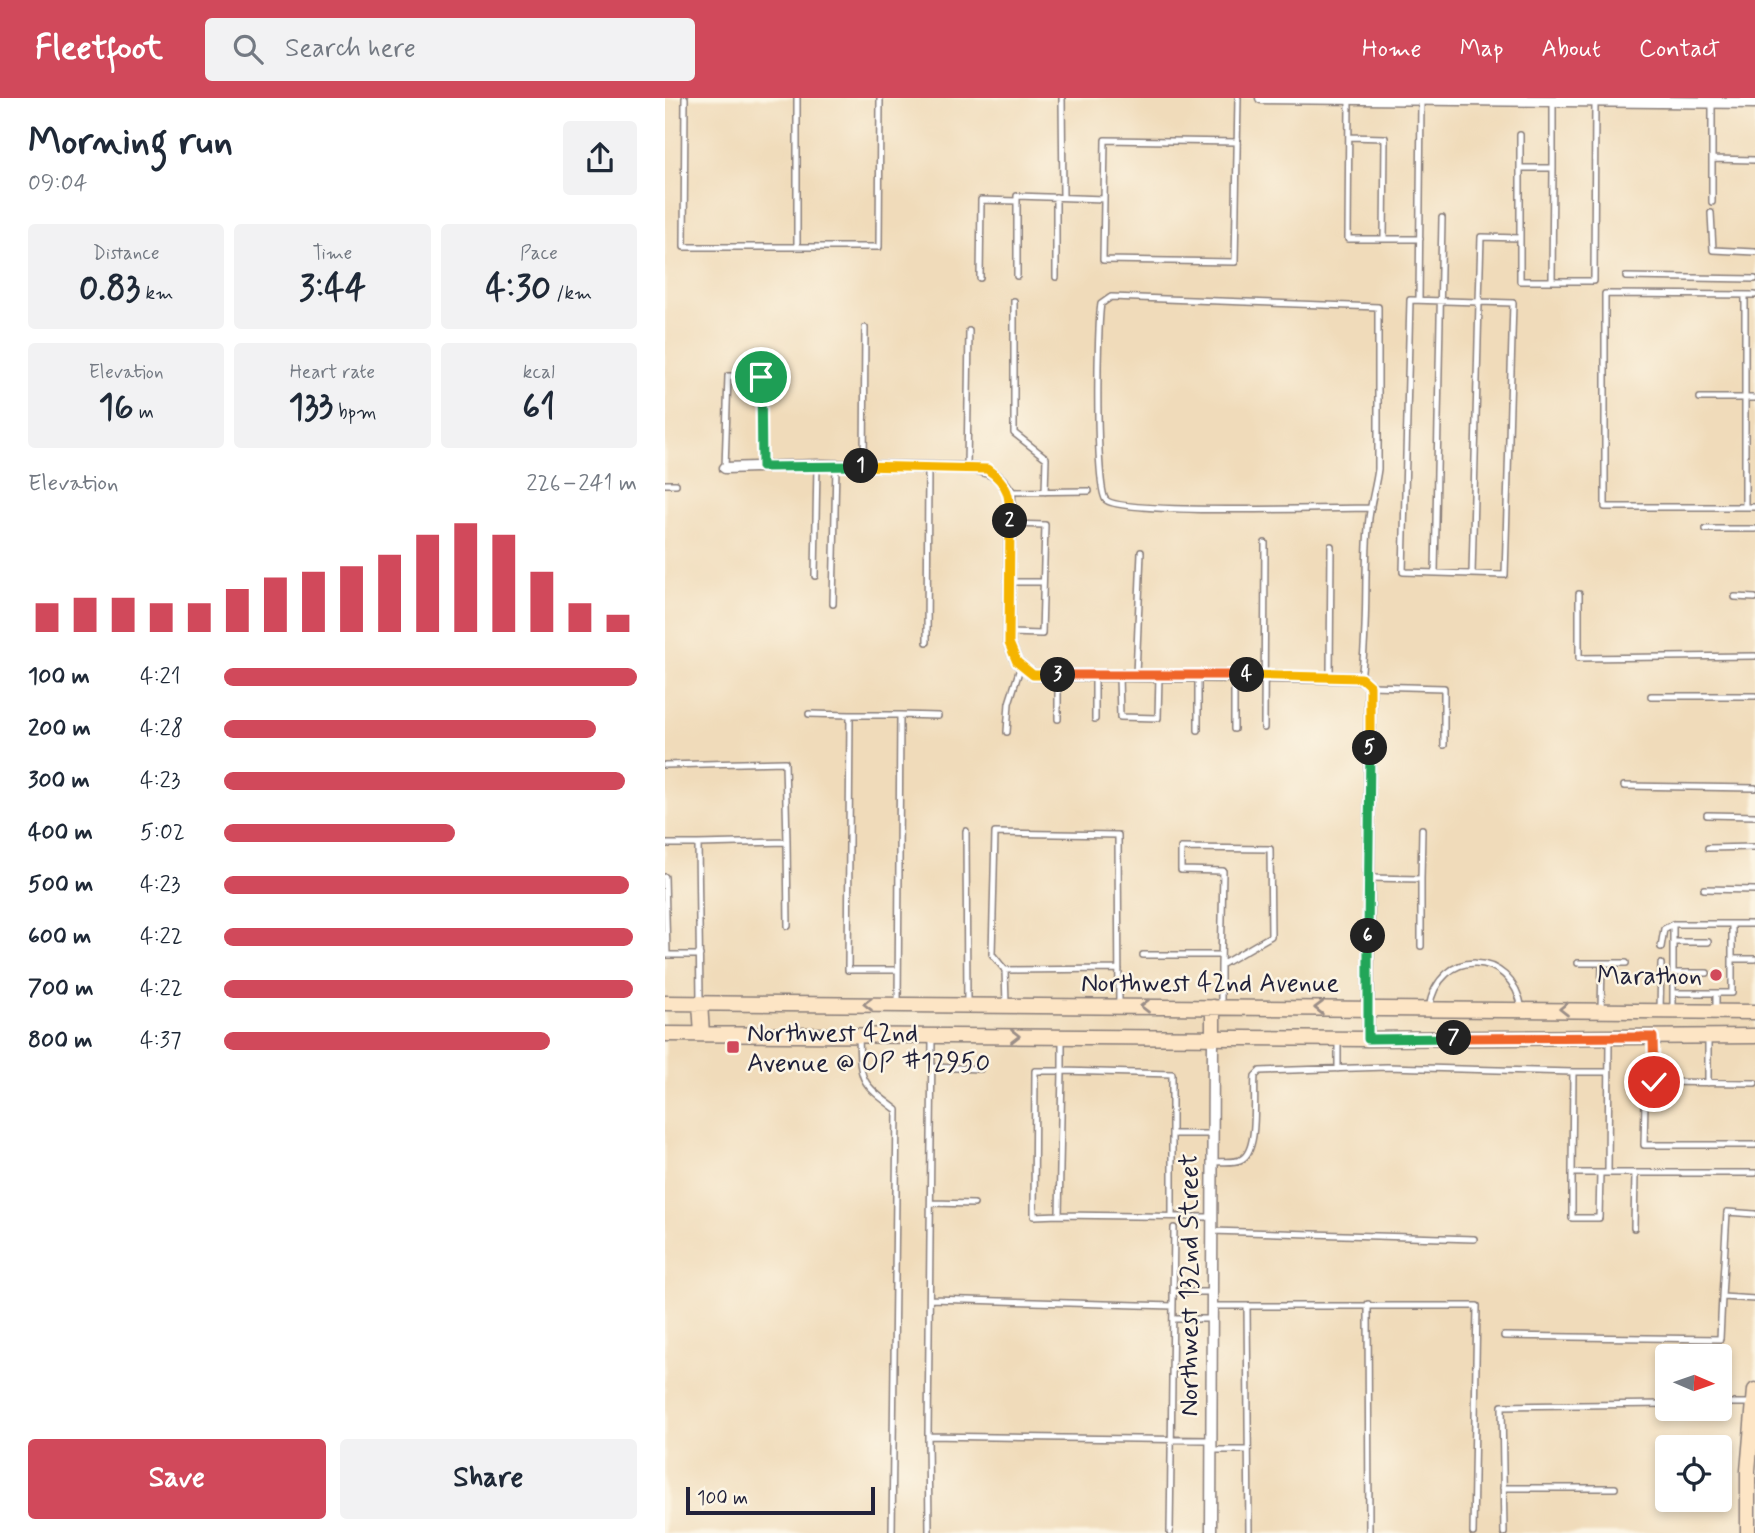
<!DOCTYPE html>
<html lang="en">
<head>
<meta charset="utf-8">
<style>
	body { margin:0; font-family:Mynerve,sans-serif; background:#f2f2f3; color:#1f2937; height:100vh; display:flex; flex-direction:column; font-size:26px; white-space:nowrap }
	* { box-sizing:border-box; margin:0 }
	p { font-size:23px; color:#747a83 }
	.icon { flex:none; width:38px; height:38px; fill:none; stroke:currentColor; stroke-width:2; stroke-linecap:round; stroke-linejoin:round }
	.map { position:relative; flex:1; overflow:hidden }
	.sheet { display:flex; flex-direction:column; background:#fff; width:665px }
	.sheet>* { flex:none }
	.needle { width:46px; rotate:92deg }
	.fabs { position:absolute; left:990px; top:1246px; display:grid; gap:14px }
	.fabs a { display:grid; place-items:center; width:77px; height:77px; border-radius:7px; background:#fff; box-shadow:0 4px 10px #0003; font-size:35px }
	.scale { position:absolute; left:21px; bottom:18px; width:189px; box-sizing:border-box; padding-left:7px; border:4px solid #22223b; border-top:0; font-size:19px; line-height:24px; white-space:nowrap; color:#22223b; -webkit-text-stroke:5px #fcf5e5; paint-order:stroke }
	.pin { position:absolute; display:grid; place-items:center; width:60px; height:60px; color:#fff; margin:-30px; border:4px solid #fff; border-radius:50%; box-shadow:0 2px 7px #0007 }
	.km { position:absolute; width:35px; height:35px; margin:-18px; border-radius:50%; background:#222; color:#fff; font-size:19px; line-height:35px; text-align:center }
	.round { display:grid; place-items:center; flex:none; width:74px; height:74px; border-radius:7px; background:#f2f2f3 }
	.head { display:flex; align-items:center; justify-content:space-between; height:119px; padding:0 28px }
	h1 { font-size:38px; font-weight:800; line-height:52px }
	.stats { display:grid; grid-template-columns:repeat(3,1fr); gap:10px; height:119px; padding:7px 28px }
	.stats div { display:grid; align-content:center; border-radius:7px; background:#f2f2f3; text-align:center }
	.stats b { font-size:35px; font-weight:800 }
	.stats small { font-size:19px; font-weight:400 }
	.stats p { font-size:19px }
	.chart { height:196px; padding:14px 28px }
	.chart p { display:flex; justify-content:space-between }
	.chart svg { width:100%; height:126px; margin-top:7px; stroke:#d1495b; stroke-width:6 }
	.primary-button { display:flex; gap:14px; margin-top:auto; padding:14px 28px }
	.primary-button a { flex:1; height:80px; border-radius:7px; background:#d1495b; color:#fff; font-size:28px; font-weight:800; line-height:80px; text-align:center }
	.primary-button a+a { background:#f2f2f3; color:#1f2937 }
	ul { padding:0 28px; list-style:none; font-size:23px }
	li { display:grid; grid-template-columns:112px 84px 1fr; align-items:center; height:52px }
	li i { height:18px; border-radius:9px; background:#d1495b }
	header { display:flex; align-items:center; gap:42px; box-sizing:border-box; height:98px; padding:0 35px; background:#d1495b; color:#fff }
	header strong { font-size:33px }
	nav { display:flex; gap:38px; margin-inline-start:auto; font-size:24px }
	.search { width:490px; height:63px; background:#f2f2f3; display:flex; align-items:center; gap:18px; box-sizing:border-box; padding:0 24px; border-radius:7px; color:#747a83; font-size:26px }
	main { display:flex; flex:1; min-height:0 }
	.map>svg:first-child { display:block }
	.lines { fill:none; stroke-linecap:round; stroke-linejoin:round }
	.service-casing { stroke:#897e7a; stroke-width:8 }
	.minor-casing { stroke:#897e7a; stroke-width:13 }
	.secondary-casing { stroke:#897e7a; stroke-width:17 }
	.service { stroke:#fff; stroke-width:5 }
	.minor { stroke:#fff; stroke-width:10 }
	.secondary { stroke:#fde5c5; stroke-width:14 }
	.oneway { stroke:#9a8d87 }
	.split-1-casing { stroke:#fff; stroke-width:14 }
	.split-2-casing { stroke:#fff; stroke-width:14 }
	.split-3-casing { stroke:#fff; stroke-width:14 }
	.split-4-casing { stroke:#fff; stroke-width:14 }
	.split-5-casing { stroke:#fff; stroke-width:14 }
	.split-6-casing { stroke:#fff; stroke-width:14 }
	.split-7-casing { stroke:#fff; stroke-width:14 }
	.split-8-casing { stroke:#fff; stroke-width:14 }
	.split-9-casing { stroke:#fff; stroke-width:14 }
	.split-1 { stroke:#22a559; stroke-width:9 }
	.split-2 { stroke:#f5b400; stroke-width:9 }
	.split-3 { stroke:#f5b400; stroke-width:9 }
	.split-4 { stroke:#f0652b; stroke-width:9 }
	.split-5 { stroke:#f5b400; stroke-width:9 }
	.split-6 { stroke:#22a559; stroke-width:9 }
	.split-7 { stroke:#22a559; stroke-width:9 }
	.split-8 { stroke:#f0652b; stroke-width:9 }
	.split-9 { stroke:#f0652b; stroke-width:9 }
	.poi-dot { fill:#d1495b; stroke:#fcf5e5; stroke-width:2.5 }
	.labels { text-anchor:middle; stroke-width:5; stroke-linejoin:round; paint-order:stroke }
	.poi-label { font-size:26px; fill:#22223b; stroke:#fcf5e5; text-anchor:end }
	.street-label { font-size:26px; fill:#22223b; stroke:#fcf5e5 }
</style>
</head>
<body>
<header>
<strong>Fleetfoot</strong>
<div class="search"><svg class="icon" aria-label="search" viewBox="0 0 24 24"><circle cx="10" cy="10" r="6"/><path d="M15 15l6 6"/></svg>Search here</div>
<nav><a>Home</a><a>Map</a><a>About</a><a>Contact</a></nav>
</header>
<main>
<section class="sheet">
<div class="head"><div><h1>Morning run</h1><p>09:04</p></div><a class="round"><svg class="icon" aria-label="share" viewBox="0 0 24 24"><path d="M12 15V3M7 8l5-5 5 5M5 13v7h14v-7"/></svg></a></div>
<div class="stats">
<div><p>Distance</p><b>0.83<small> km</small></b></div>
<div><p>Time</p><b>3:44</b></div>
<div><p>Pace</p><b>4:30<small> /km</small></b></div>
</div>
<div class="stats">
<div><p>Elevation</p><b>16<small> m</small></b></div>
<div><p>Heart rate</p><b>133<small> bpm</small></b></div>
<div><p>kcal</p><b>61</b></div>
</div>
<div class="chart"><p><span>Elevation</span>226–241 m</p>
<svg viewBox="0 0 160 44" preserveAspectRatio="none"><path d="M5 44V34M15 44V32M25 44V32M35 44V34M45 44V34M55 44V29M65 44V25M75 44V23M85 44V21M95 44V17M105 44V10M115 44V6M125 44V10M135 44V23M145 44V34M155 44V38"/></svg>
</div>
<ul>
<li><b>100 m</b>4:21<i style="width:100%"></i></li>
<li><b>200 m</b>4:28<i style="width:90%"></i></li>
<li><b>300 m</b>4:23<i style="width:97%"></i></li>
<li><b>400 m</b>5:02<i style="width:56%"></i></li>
<li><b>500 m</b>4:23<i style="width:98%"></i></li>
<li><b>600 m</b>4:22<i style="width:99%"></i></li>
<li><b>700 m</b>4:22<i style="width:99%"></i></li>
<li><b>800 m</b>4:37<i style="width:79%"></i></li>
</ul>
<div class="primary-button"><a>Save</a><a>Share</a></div>
</section>
<div class="map">
<svg width="1090" height="1435" viewBox="0 0 1090 1435">
	<rect width="100%" height="100%" fill="#fcf5e5"/>
	<filter id="ink" filterUnits="userSpaceOnUse"><feTurbulence type="fractalNoise" baseFrequency=".0143" numOctaves="2"/><feDisplacementMap in="SourceGraphic" scale="14" xChannelSelector="R" yChannelSelector="G"/><feConvolveMatrix kernelMatrix="1 2 1 2 8 2 1 2 1" color-interpolation-filters="sRGB"/></filter>
	<filter id="wash" filterUnits="userSpaceOnUse"><feTurbulence type="fractalNoise" baseFrequency=".00686" numOctaves="4" result="noise"/><feDisplacementMap in="SourceGraphic" scale="28" xChannelSelector="R" yChannelSelector="G"/><feGaussianBlur stdDeviation="1.57" result="paint"/><feColorMatrix in="noise" values="0 0 0 0 0 0 0 0 0 0 0 0 0 0 0 0 0 1.4 0 .05"/><feComposite in="paint" operator="in"/></filter>
	<g filter="url(#wash)">
		<rect width="100%" height="100%" fill="#f0dbba"/>
	</g>
	<g filter="url(#ink)">
		<g class="lines">
			<defs>
				<path id="service" d="M20 0 19 149H132
					M132 0V149H214L215 0
					M397 0 398 99
					M684 2 683 141H755
					M855 37V183H929L930 3
					M684 39 720 40 719 141
					M572 44 440 42 438 162 570 164 573 0
					M1047 61 1090 62
					M855 70H888L887 183
					M888 70V3
					M1047 104V4
					M1046 115 1048 152 1090 154
					M352 178V98L439 101
					M391 179V99
					M961 179 1090 181
					M315 180 316 102 352 103
					M1090 197 940 196V409H1090
					M754 202 756 3
					M349 203V335L381 360 380 394
					M1035 300H1090
					M199 368 200 230
					M60 370 63 278 96 279 97 369
					M302 370 304 233
					M0 386H11
					M345 394 424 393
					M1080 409V197
					M1041 431H1090
					M770 475 777 120
					M807 476 814 204 745 202 738 474C772 475 806 476 840 477L848 205 814 204 816 139 855 140
					M150 478 152 367
					M344 484H378
					M914 496V560L1090 558
					M1070 499 1090 500
					M168 506 171 368
					M344 535 377 536 380 427 345 426
					M262 544 263 370
					M454 577 455 619 493 620 494 577
					M471 577 476 454
					M665 577 666 448
					M696 580C704 526 698 473 704 420 706 404 711 387 713 371V209L446 199 436 206C432 228 430 391 441 402 456 417 670 410 706 410
					M705 588 779 590V647
					M986 598H1090
					M144 616 185 617
					M235 617 273 618
					M393 621V577
					M430 621V577
					M599 630 600 445
					M569 631V577
					M533 632V577
					M342 634 344 605 356 567
					M0 667 120 664 122 744
					M959 688 1090 690
					M1042 717 1090 718
					M301 733 302 907
					M0 746H33
					M1043 750 1090 749
					M0 779 2 857
					M703 780 756 781V848
					M756 781 757 731
					M1039 791 1090 792
					M1067 826V861H1090
					M1008 844H1043
					M996 849 999 831 1008 826
					M0 857H35
					M478 857H556
					M913 865H961
					M340 872 454 871
					M1008 875H1042
					M1008 895H1051
					M35 902 33 746 122 744 123 828
					M341 906 340 872 327 856 330 735 453 737 454 908
					M233 907 235 617H185L183 872H233
					M556 909V867L606 838 605 751 516 750V772L558 773 556 867
					M764 910C774 849 847 851 857 911
					M936 912 937 865
					M995 912 996 866
					M1008 912V826H1090
					M1051 913V895H1067V861
					M194 937C195 984 195 984 232 1012L227 1435
					M944 941 943 1075H1090
					M988 942 989 984 1090 985
					M267 969 315 971
					M673 971V943
					M943 974H908L907 1075H943
					M989 984 980 1004 979 1047H1090
					M1043 985V939
					M507 1036H547
					M548 1064C556 1063 568 1065 575 1062 595 1055 588 997 590 978L595 973 722 969 908 974
					M907 1075V1120H934L935 1075
					M267 1105 309 1106
					M394 1117 369 1118 370 973H397V940
					M507 1118V976L397 973 394 1117 546 1119
					M969 1130 970 1075
					M546 1133 809 1141
					M508 1194H545
					M1057 1199 1062 1114 1090 1116
					M266 1201 508 1208
					M703 1206 704 1435
					M548 1208H812L808 1435
					M582 1208 584 1435
					M508 1221H545
					M839 1238 1055 1241 1057 1199 1090 1201
					M1055 1305H1087
					M263 1338 267 941
					M545 1352H583
					M838 1390H950
					M264 1435 263 1338 545 1342
					M505 1435 509 1130
					M839 1435 837 1308 1003 1306"/>
				<path id="minor" d="M596 0 1090 5
					M60 370 152 367 302 370C324 371 333 376 345 394L344 545 352 564 368 577 696 580 705 588 703 941
					M546 1435 548 940"/>
				<path id="secondary" d="M0 905 1090 914
					M35 905 37 936
					M0 936 703 941 1090 938
					M548 940V909
					M1083 1435V1373L1090 1292"/>
			</defs>
			<use href="#service" class="service-casing"/>
			<use href="#minor" class="minor-casing"/>
			<use href="#secondary" class="secondary-casing"/>
			<use href="#service" class="service"/>
			<use href="#minor" class="minor"/>
			<use href="#secondary" class="secondary"/>
		</g>
		<defs><path id="oneway-chevron" d="M-2-3.5L2.5 0L-2 3.5" fill="none" stroke-width="1.6" stroke-linecap="round" stroke-linejoin="round" transform="scale(1.75)"/></defs>
		<g class="oneway">
			<use href="#oneway-chevron" transform="translate(203 906) rotate(-180)"/>
			<use href="#oneway-chevron" transform="translate(480 908) rotate(-180)"/>
			<use href="#oneway-chevron" transform="translate(654 910) rotate(-179)"/>
			<use href="#oneway-chevron" transform="translate(899 911) rotate(-180)"/>
			<use href="#oneway-chevron" transform="translate(350 938)"/>
		</g>
	</g>
	<g class="lines" filter="url(#ink)">
		<defs>
			<path id="split-1" d="M96 279 97 369 196 368"/>
			<path id="split-2" d="M196 368 322 371C344 386 345 398 345 423"/>
			<path id="split-3" d="M345 423 344 545 352 564 368 577H393"/>
			<path id="split-4" d="M393 577H582"/>
			<path id="split-5" d="M582 577 696 580 705 588V650"/>
			<path id="split-6" d="M703 838 705 650"/>
			<path id="split-7" d="M703 838V941L789 940"/>
			<path id="split-8" d="M789 940 977 939"/>
			<path id="split-9" d="M977 939H988L989 984"/>
		</defs>
		<use href="#split-1" class="split-1-casing"/>
		<use href="#split-2" class="split-2-casing"/>
		<use href="#split-3" class="split-3-casing"/>
		<use href="#split-4" class="split-4-casing"/>
		<use href="#split-5" class="split-5-casing"/>
		<use href="#split-6" class="split-6-casing"/>
		<use href="#split-7" class="split-7-casing"/>
		<use href="#split-8" class="split-8-casing"/>
		<use href="#split-9" class="split-9-casing"/>
		<use href="#split-1" class="split-1"/>
		<use href="#split-2" class="split-2"/>
		<use href="#split-3" class="split-3"/>
		<use href="#split-4" class="split-4"/>
		<use href="#split-5" class="split-5"/>
		<use href="#split-6" class="split-6"/>
		<use href="#split-7" class="split-7"/>
		<use href="#split-8" class="split-8"/>
		<use href="#split-9" class="split-9"/>
	</g>
	<g class="poi-dot">
		<circle cx="1051" cy="877" r="7"/>
		<rect x="61" y="942" width="14" height="14" rx="3.5"/>
	</g>
	<g class="labels">
		<g class="poi-label">
			<text x="1037" y="886">Marathon</text>
			<text x="82" y="943" text-anchor="start">Northwest 42nd<tspan x="82" dy="30">Avenue @ OP #12950</tspan></text>
		</g>
		<g class="street-label">
			<text x="545" y="893">Northwest 42nd Avenue</text>
			<text transform="translate(523 1187) rotate(-90)" y="9">Northwest 132nd Street</text>
		</g>
	</g>
</svg>
<div class="fabs">
<a><svg class="needle" viewBox="-14 -14 28 28"><path d="M0-13l5 13h-10z" fill="#e53935"/><path d="M0 13l5-13h-10z" fill="#747a83"/></svg></a>
<a><svg class="icon" aria-label="locate" viewBox="0 0 24 24"><circle cx="12" cy="12" r="6"/><path d="M12 2v4M12 18v4M2 12h4M18 12h4"/></svg></a>
</div>
<div class="scale">100 m</div>
<div class="pin" style="left:96px;top:279px;background:#1e9e55"><svg class="icon" aria-label="arrive" viewBox="0 0 24 24"><path d="M6 21V4h12l-3 4 3 4H6"/></svg></div>
<div class="pin" style="left:989px;top:984px;background:#d93025"><svg class="icon" aria-label="check" viewBox="0 0 24 24"><path d="M5 12l5 5 9-10"/></svg></div>
<b class="km" style="left:196px;top:368px">1</b>
<b class="km" style="left:345px;top:423px">2</b>
<b class="km" style="left:393px;top:577px">3</b>
<b class="km" style="left:582px;top:577px">4</b>
<b class="km" style="left:705px;top:650px">5</b>
<b class="km" style="left:703px;top:838px">6</b>
<b class="km" style="left:789px;top:940px">7</b>
</div>
</main>
</body>
</html>
